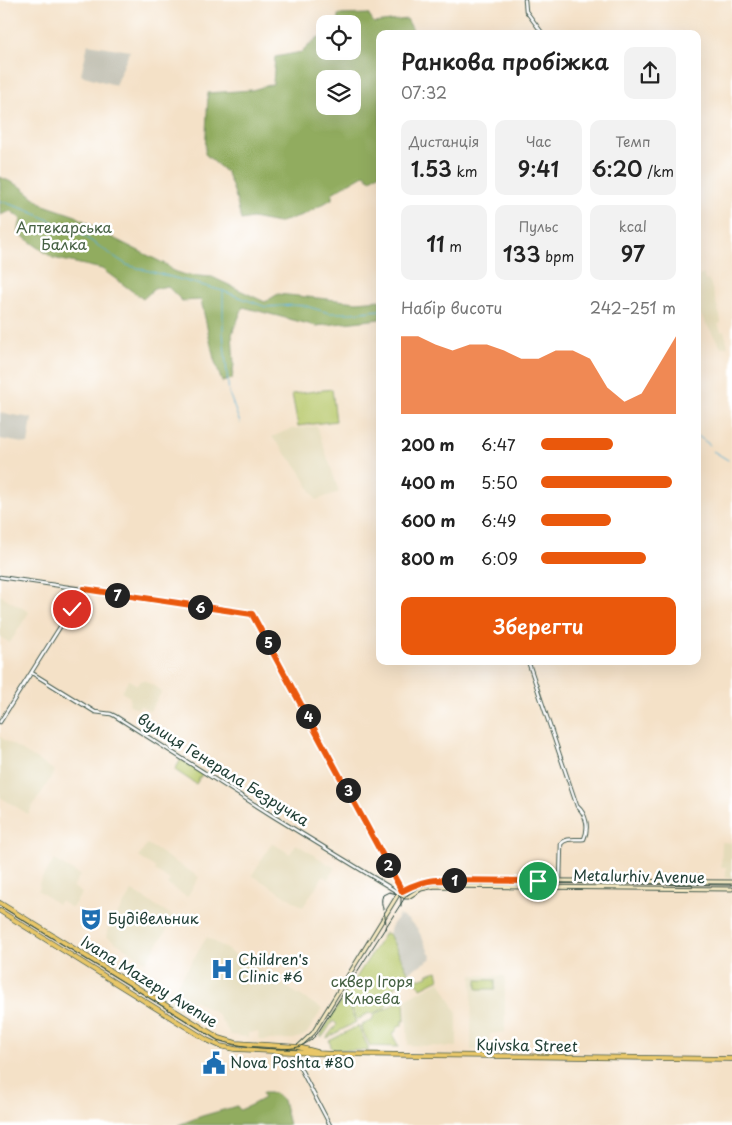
<!DOCTYPE html>
<html lang="uk">
<head>
<meta charset="utf-8">
<style>
	body { margin:0; font-family:"Playpen Sans",sans-serif; background:#f2f2f2; color:#222; height:100vh; display:flex; flex-direction:column; font-size:19px; white-space:nowrap }
	* { box-sizing:border-box; margin:0 }
	p { font-size:16px; color:#767676 }
	.icon { flex:none; width:28px; height:28px; fill:none; stroke:currentColor; stroke-width:2; stroke-linecap:round; stroke-linejoin:round }
	.map { position:relative; flex:1; overflow:hidden }
	.sheet { position:absolute; left:376px; top:30px; width:325px; height:635px; display:flex; flex-direction:column; background:#fff; border-radius:10px; box-shadow:0 5px 20px #0002 }
	.sheet>* { flex:none }
	.tools { position:absolute; left:316px; top:15px; display:grid; gap:10px }
	.tools a { display:grid; place-items:center; width:45px; height:45px; border-radius:10px; background:#fff; box-shadow:0 5px 20px #0002; font-size:25px }
	.pin { position:absolute; display:grid; place-items:center; width:42px; height:42px; color:#fff; margin:-21px; border:2px solid #fff; border-radius:50%; box-shadow:0 1px 5px #0007 }
	.km { position:absolute; width:25px; height:25px; margin:-12px; border-radius:50%; background:#222; color:#fff; font-size:14px; line-height:25px; text-align:center }
	.round { display:grid; place-items:center; flex:none; width:52px; height:52px; border-radius:10px; background:#f2f2f2 }
	.overview { display:flex; align-items:center; justify-content:space-between; height:85px; padding:0 25px }
	h1 { font-size:22px; font-weight:600; line-height:38px }
	.metrics { display:grid; grid-template-columns:repeat(3,1fr); gap:8px; height:85px; padding:5px 25px }
	.metrics div { display:grid; align-content:center; border-radius:10px; background:#f2f2f2; text-align:center }
	.metrics b { font-size:21px; font-weight:600 }
	.metrics small { font-size:14px; font-weight:400 }
	.metrics p { font-size:14px }
	.chart { height:140px; padding:10px 25px }
	.chart p { display:flex; justify-content:space-between }
	.chart svg { width:100%; height:90px; margin-top:5px; fill:#ea580c; opacity:.7 }
	.cta { display:flex; gap:10px; margin-top:auto; padding:10px 25px }
	.cta a { flex:1; height:58px; border-radius:10px; background:#ea580c; color:#fff; font-size:20px; font-weight:600; line-height:58px; text-align:center }
	ul { padding:0 25px; list-style:none; font-size:16px }
	li { display:grid; grid-template-columns:80px 60px 1fr; align-items:center; height:38px }
	li i { height:12px; border-radius:6px; background:#ea580c }
	.map>svg:first-child { display:block }
	.built { fill:#e4dbba }
	.industrial { fill:#c6c5b8 }
	.green { fill:#b7c86b; stroke:#6b8250 }
	.forest { fill:#91ac5f; stroke:#58744a; fill-rule:evenodd }
	.lines { fill:none; stroke-linecap:round; stroke-linejoin:round }
	.stream { stroke:#56aed3; stroke-width:1 }
	.tertiary-casing { stroke:#3f564a; stroke-width:4.5 }
	.secondary-casing { stroke:#3f564a; stroke-width:5 }
	.trunk-casing { stroke:#3f564a; stroke-width:5.5 }
	.tertiary { stroke:#fff; stroke-width:2.5 }
	.secondary { stroke:#f6e9c3; stroke-width:3 }
	.trunk { stroke:#e9c769; stroke-width:4 }
	.tram { stroke:#1f3d34; stroke-width:1 }
	.route-casing { stroke:#fff; stroke-width:10 }
	.route { stroke:#ea580c; stroke-width:6 }
	.labels { text-anchor:middle; stroke-width:5; stroke-linejoin:round; paint-order:stroke }
	.park-label { font-size:15px; fill:#456042; stroke:#fff }
	.street-label { font-size:15px; fill:#1f3d34; stroke:#fff }
	.poi-label { font-size:15px; fill:#1f3d34; stroke:#fff; text-anchor:start }
</style>
</head>
<body>
<div class="map">
<svg width="732" height="1125" viewBox="0 0 732 1125">
	<rect width="100%" height="100%" fill="#fff"/>
	<filter id="ink" filterUnits="userSpaceOnUse"><feTurbulence type="fractalNoise" baseFrequency=".02" numOctaves="2"/><feDisplacementMap in="SourceGraphic" scale="10" xChannelSelector="R" yChannelSelector="G"/><feConvolveMatrix kernelMatrix="1 2 1 2 8 2 1 2 1" color-interpolation-filters="sRGB"/></filter>
	<filter id="wash" filterUnits="userSpaceOnUse"><feTurbulence type="fractalNoise" baseFrequency=".0096" numOctaves="4" result="noise"/><feDisplacementMap in="SourceGraphic" scale="20" xChannelSelector="R" yChannelSelector="G"/><feGaussianBlur stdDeviation="1.12" result="paint"/><feColorMatrix in="noise" values="0 0 0 0 0 0 0 0 0 0 0 0 0 0 0 0 0 1.4 0 .05"/><feComposite in="paint" operator="in"/></filter>
	<g filter="url(#wash)">
		<rect width="100%" height="100%" fill="#f4e1c7"/>
		<path class="built" d="M703 274 705 281 708 280 710 282 720 316 721 323 718 324 721 332 724 331 728 346 721 347 698 311V277Z
			M317 426 339 492 316 500 298 468 272 437 290 429Z
			M0 595 29 612 10 643 0 637Z
			M129 680 137 685 140 681 144 680 162 691 150 711 141 706 137 709 129 704 130 697 121 692Z
			M0 737 55 771 28 814 0 797Z
			M722 842 732 843V878H726V867H721Z
			M272 843 290 854 296 844 335 868 328 879 323 876 303 907 252 875Z
			M147 844 199 877 187 897 167 884 170 880 155 870 156 868 139 857Z
			M54 860 80 875 73 887 82 893 72 908 60 901 57 904 38 890 40 888 39 883Z
			M132 891 175 917 146 962 106 936 108 929Z
			M207 937 322 1009 307 1033 303 1036 294 1039 263 1040 259 1038 258 1032H253L252 1033H248V1037L231 1035 217 1014 194 1000 186 1013 167 1001Z
			M472 975 505 976V1032L490 1034V1050H471Z
			M440 981 457 1013V1047L408 1045 406 999Z"/>
		<path class="industrial" d="M88 44 130 51 115 85 81 75Z
			M0 413 32 418 28 444 0 439Z
			M399 915 408 920 417 928 432 958 408 972 407 971 389 934 391 927Z"/>
		<path class="green" d="M332 389 336 421 298 426 292 394Z
			M181 759 203 773 196 784 175 770Z
			M385 933 389 934 408 972 404 975 392 991 393 993 385 1008 373 1014 369 1013 357 1020 345 995Z
			M437 971 439 979 421 988 415 979 418 977 419 979 428 976 427 974Z
			M477 980H495V989H477Z
			M344 996 356 1022 327 1038V1037L337 1024 333 1021 323 1036H320Z
			M404 999 405 1021H402V1026H399L395 1032 392 1034 399 1047 370 1046 360 1026 372 1020 374 1015Z
			M358 1026 368 1047V1051L332 1049 329 1041Z"/>
		<path class="forest" d="M368 14 374 23 407 19 415 34H380V173L370 180 365 174 332 193V199L305 214 278 223 252 218 241 220 235 194 227 173 205 154 208 93 252 90 273 84 275 57 302 52 317 38 325 35V51H352V24H338V15ZM325 79H352V106H325Z
			M0 177 20 186 44 205 76 216 113 238 167 265 171 270 186 275 212 277 265 302 278 294 357 302 380 300V319L316 326 243 307 232 334 234 364 232 379 222 382 214 359 201 300 182 301 167 286 154 289 143 299 102 269 53 258 18 233 21 219 11 211 0 215Z
			M262 1093H275L283 1100 289 1125H178L202 1116 237 1106 240 1110 253 1104 264 1098Z"/>
		<g class="lines">
			<path class="stream" d="M0 201 27 210 82 235 127 265 223 291 266 307 293 305 306 306 329 313H352L380 310
				M223 291V333L228 384 229 393 240 423
				M698 436 710 445
				M713 451 728 460"/>
		</g>
	</g>
	<g filter="url(#ink)">
		<g class="lines">
			<defs>
				<path id="tertiary" d="M525 0 526 11 543 34
					M0 577 252 614 402 891
					M528 661 577 806C587 815 589 828 584 839 576 840 566 837 561 844L560 881
					M32 673 95 712 111 714 115 716 276 818 399 893
					M0 722 84 589
					M297 1053V1062L330 1125"/>
				<path id="secondary" d="M399 893 405 897H408L421 889 435 886 732 889
					M298 1047 313 1033 399 893C411 886 422 881 436 880L732 882"/>
				<path id="trunk" d="M0 903 219 1038 236 1043 298 1047 317 1052
					M0 911 207 1040 220 1046 235 1049 334 1054 732 1059"/>
			</defs>
			<use href="#tertiary" class="tertiary-casing"/>
			<use href="#secondary" class="secondary-casing"/>
			<use href="#trunk" class="trunk-casing"/>
			<use href="#tertiary" class="tertiary"/>
			<use href="#secondary" class="secondary"/>
			<use href="#trunk" class="trunk"/>
			<path class="tram" d="M0 906 217 1040C235 1046 281 1052 298 1047 306 1044 312 1040 317 1034L404 899C412 888 422 883 436 882L732 885
				M385 929C389 916 378 905 383 895L389 892 397 894 401 898V906"/>
		</g>
	</g>
	<g class="lines" filter="url(#ink)">
		<defs>
			<path id="route" d="M72 609 84 589 252 614 402 891C413 885 423 881 436 880L538 881"/>
		</defs>
		<use href="#route" class="route-casing"/>
		<use href="#route" class="route"/>
	</g>
	<defs>
		<symbol id="theatre-bare" viewBox="-9 -9 18 18"><path d="M-5-5.5Q0-4 5-5.5V0Q5 5 0 6Q-5 5-5 0ZM-3.3-2.5H-1v1.5H-3.3ZM1-2.5H3.3v1.5H1ZM-2.8 1Q0 5.5 2.8 1Z" fill="#1f6fb2" stroke="#fff" stroke-width="2.5" paint-order="stroke"/></symbol>
		<symbol id="hospital-bare" viewBox="-9 -9 18 18"><path d="M-5-5h3v3.5h4V-5h3V5h-3V1.5h-4V5h-3Z" fill="#1f6fb2" stroke="#fff" stroke-width="2.5" paint-order="stroke"/></symbol>
		<symbol id="civic-bare" viewBox="-9 -9 18 18"><path d="M-.6-6.5H3V-4.5H.6V-3L4-1V1h2V6H-6V1h2V-1L-.6-3ZM-1.2 2.5V6h2.4V2.5Z" fill="#1f6fb2" stroke="#fff" stroke-width="2.5" paint-order="stroke"/></symbol>
	</defs>
	<g fill-rule="evenodd">
		<use href="#theatre-bare" x="75" y="903" width="32" height="32"/>
		<use href="#hospital-bare" x="206" y="953" width="32" height="32"/>
		<use href="#civic-bare" x="198" y="1047" width="32" height="32"/>
	</g>
	<g class="labels">
		<g class="park-label">
			<text x="64" y="233">Аптекарська<tspan x="64" dy="17">Балка</tspan></text>
			<text x="372" y="987">сквер Ігоря<tspan x="372" dy="17">Клюєва</tspan></text>
		</g>
		<g class="street-label">
			<text transform="translate(223 770) rotate(32)" y="5">вулиця Генерала Безручка</text>
			<text transform="translate(639 877) rotate(1)" y="5">Metalurhiv Avenue</text>
			<text transform="translate(149 982) rotate(32)" y="5">Ivana Mazepy Avenue</text>
			<text transform="translate(527 1046) rotate(1)" y="5">Kyivska Street</text>
		</g>
		<g class="poi-label">
			<text x="108" y="924">Будівельник</text>
			<text x="238" y="965">Children's<tspan x="238" dy="17">Clinic #6</tspan></text>
			<text x="230" y="1068">Nova Poshta #80</text>
		</g>
	</g>
</svg>
<div class="tools">
<a><svg class="icon" aria-label="locate" viewBox="0 0 24 24"><circle cx="12" cy="12" r="6"/><path d="M12 2v4M12 18v4M2 12h4M18 12h4"/></svg></a>
<a><svg class="icon" aria-label="layers" viewBox="0 0 24 24"><path d="M12 4l9 5-9 5-9-5zM3 14l9 5 9-5"/></svg></a>
</div>
<div class="pin" style="left:538px;top:881px;background:#1e9e55"><svg class="icon" aria-label="arrive" viewBox="0 0 24 24"><path d="M6 21V4h12l-3 4 3 4H6"/></svg></div>
<div class="pin" style="left:72px;top:609px;background:#d93025"><svg class="icon" aria-label="check" viewBox="0 0 24 24"><path d="M5 12l5 5 9-10"/></svg></div>
<b class="km" style="left:454px;top:880px">1</b>
<b class="km" style="left:388px;top:865px">2</b>
<b class="km" style="left:348px;top:790px">3</b>
<b class="km" style="left:308px;top:716px">4</b>
<b class="km" style="left:268px;top:642px">5</b>
<b class="km" style="left:200px;top:607px">6</b>
<b class="km" style="left:117px;top:595px">7</b>
<section class="sheet">
<div class="overview"><div><h1>Ранкова пробіжка</h1><p>07:32</p></div><a class="round"><svg class="icon" aria-label="share" viewBox="0 0 24 24"><path d="M12 15V3M7 8l5-5 5 5M5 13v7h14v-7"/></svg></a></div>
<div class="metrics">
<div><p>Дистанція</p><b>1.53<small> km</small></b></div>
<div><p>Час</p><b>9:41</b></div>
<div><p>Темп</p><b>6:20<small> /km</small></b></div>
</div>
<div class="metrics">
<div><b>11<small> m</small></b></div>
<div><p>Пульс</p><b>133<small> bpm</small></b></div>
<div><p>kcal</p><b>97</b></div>
</div>
<div class="chart"><p><span>Набір висоти</span>242–251 m</p>
<svg viewBox="0 0 160 44" preserveAspectRatio="none"><path d="M0 44V6L10 6L20 10L30 13L40 10L50 10L60 13L70 17L80 17L90 13L100 13L110 17L120 31L130 38L140 34L150 20L160 6V44z"/></svg>
</div>
<ul>
<li><b>200 m</b>6:47<i style="width:53%"></i></li>
<li><b>400 m</b>5:50<i style="width:97%"></i></li>
<li><b>600 m</b>6:49<i style="width:52%"></i></li>
<li><b>800 m</b>6:09<i style="width:78%"></i></li>
</ul>
<div class="cta"><a>Зберегти</a></div>
</section>
</div>
</body>
</html>
